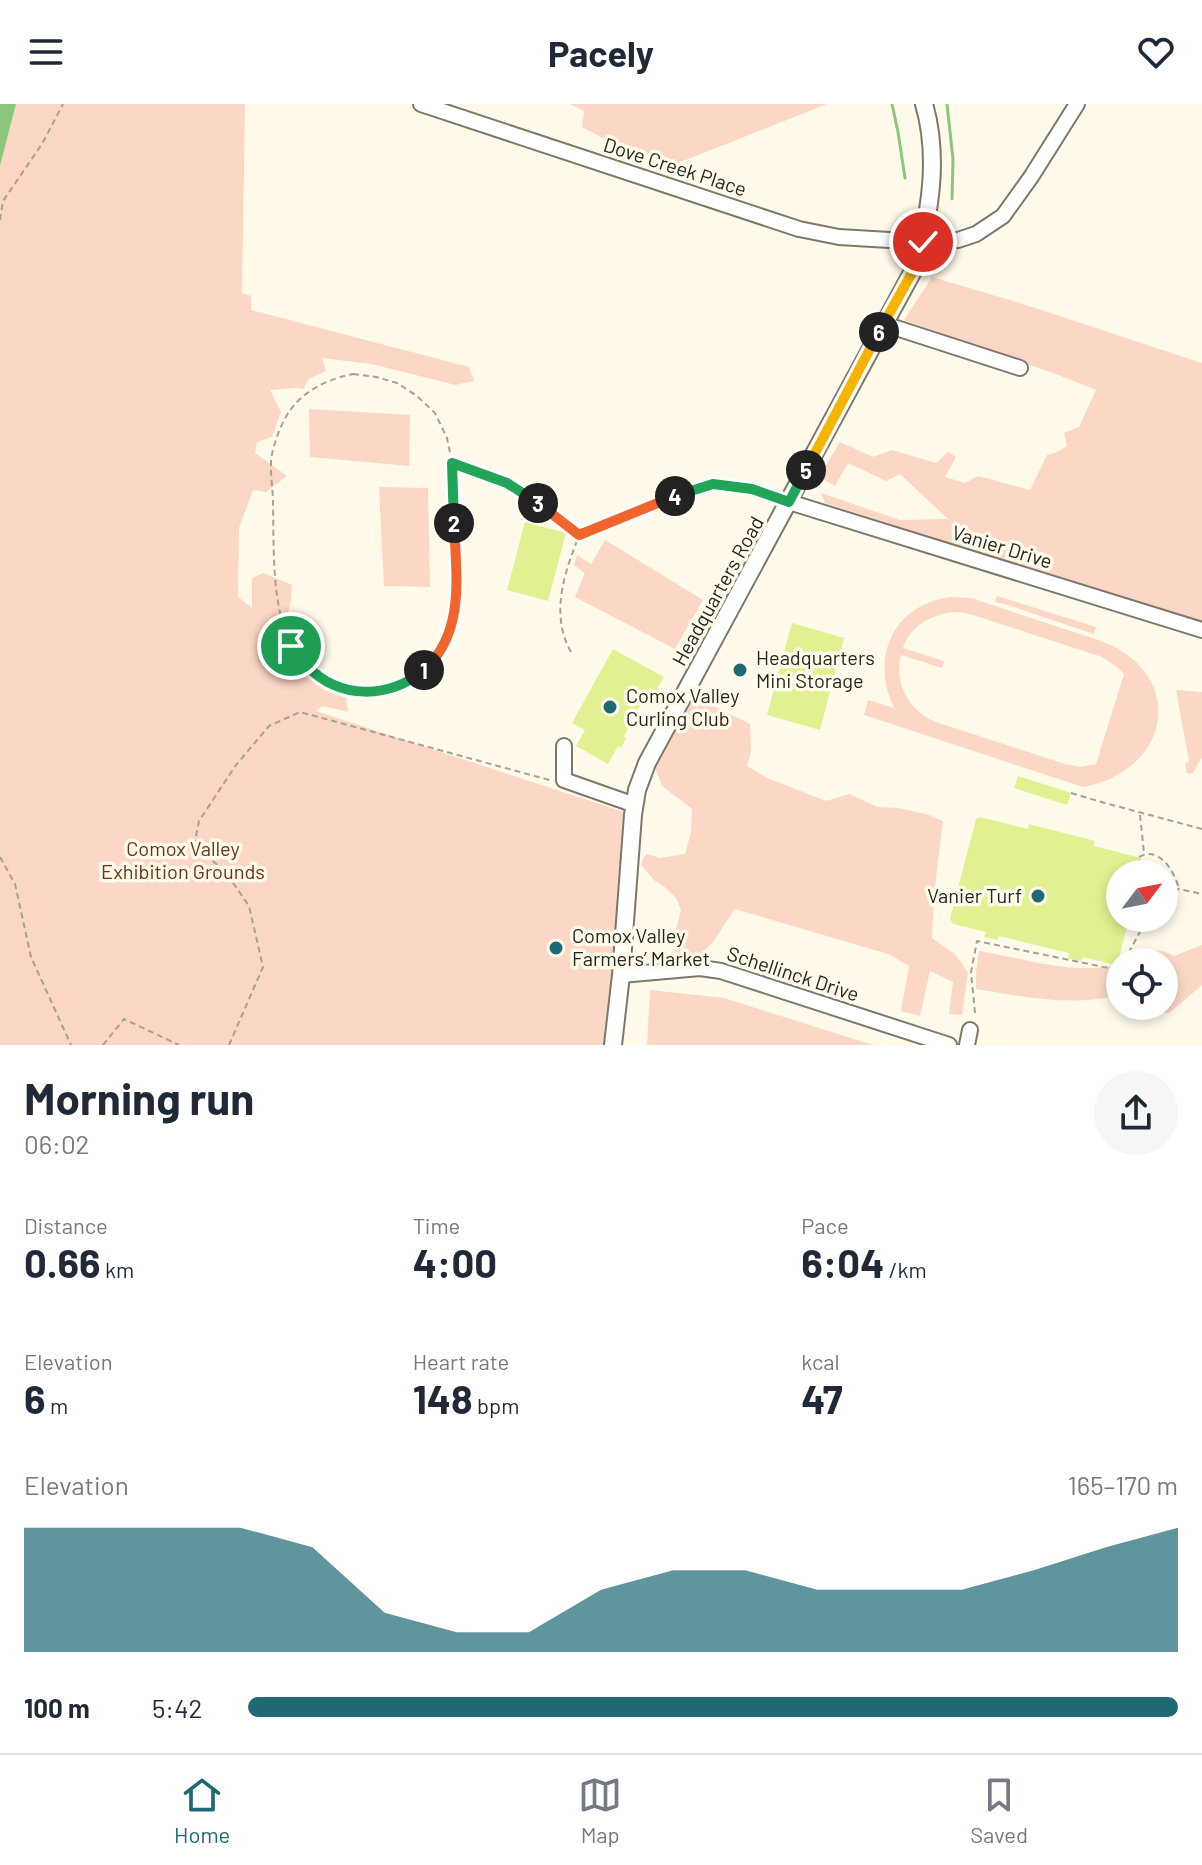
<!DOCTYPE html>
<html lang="en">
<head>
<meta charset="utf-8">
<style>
	body { margin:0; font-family:Barlow,sans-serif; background:#f6f6f7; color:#1f2937; height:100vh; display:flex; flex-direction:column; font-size:30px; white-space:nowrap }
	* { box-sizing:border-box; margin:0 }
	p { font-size:26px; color:#747a83 }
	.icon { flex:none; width:44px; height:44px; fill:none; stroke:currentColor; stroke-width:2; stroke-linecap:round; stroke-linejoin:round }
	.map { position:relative; height:941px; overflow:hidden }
	.side { display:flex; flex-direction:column; background:#fff; flex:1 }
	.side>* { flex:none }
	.needle { width:52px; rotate:58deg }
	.controls { position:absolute; left:1106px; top:756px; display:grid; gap:16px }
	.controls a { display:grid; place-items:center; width:72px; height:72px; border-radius:50%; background:#fff; box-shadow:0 4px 12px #0003; font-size:40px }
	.pin { position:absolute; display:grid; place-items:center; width:68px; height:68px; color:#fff; margin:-34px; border:4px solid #fff; border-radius:50%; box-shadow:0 2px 8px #0007 }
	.km { position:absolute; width:40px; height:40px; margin:-20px; border-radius:50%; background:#222; color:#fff; font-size:22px; line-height:40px; text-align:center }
	.round { display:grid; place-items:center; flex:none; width:84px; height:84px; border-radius:42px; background:#f6f6f7 }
	.summary { display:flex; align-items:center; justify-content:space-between; height:136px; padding:0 24px }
	h1 { font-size:44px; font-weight:700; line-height:60px }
	.stats { display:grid; grid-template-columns:repeat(3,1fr); gap:12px; height:136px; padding:8px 24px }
	.stats div { display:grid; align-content:center }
	.stats b { font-size:40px; font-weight:700 }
	.stats small { font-size:22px; font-weight:400 }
	.stats p { font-size:22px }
	.chart { height:224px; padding:16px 24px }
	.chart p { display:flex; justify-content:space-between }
	.chart svg { width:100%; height:144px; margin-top:8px; fill:#1f6974; opacity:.7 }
	ul { padding:0 24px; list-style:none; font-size:26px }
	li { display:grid; grid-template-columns:128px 96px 1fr; align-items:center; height:60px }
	li i { height:20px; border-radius:10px; background:#1f6974 }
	header { display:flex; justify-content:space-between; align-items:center; height:104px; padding:0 24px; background:#fff; font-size:36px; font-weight:700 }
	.dock { display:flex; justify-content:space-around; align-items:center; height:112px; border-top:2px solid #e0e1e3; background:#fff; font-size:22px; color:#747a83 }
	.dock a { display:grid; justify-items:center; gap:4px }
	.dock .selected { color:#1f6974 }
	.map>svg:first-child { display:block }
	.green { fill:#fcd7c5; fill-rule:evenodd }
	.water { fill:#8bc77b }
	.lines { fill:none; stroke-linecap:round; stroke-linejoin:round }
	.stream { stroke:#8bc77b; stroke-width:3 }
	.building { fill:#e1f090 }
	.minor-casing { stroke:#7c786a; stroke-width:18 }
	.major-casing { stroke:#7c786a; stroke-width:20 }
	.path { stroke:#a6a296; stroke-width:2; stroke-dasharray:6 4; stroke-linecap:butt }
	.minor { stroke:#fff; stroke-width:14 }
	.major { stroke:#fff; stroke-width:16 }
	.split-1-casing { stroke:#fff; stroke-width:16 }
	.split-2-casing { stroke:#fff; stroke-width:16 }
	.split-3-casing { stroke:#fff; stroke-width:16 }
	.split-4-casing { stroke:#fff; stroke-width:16 }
	.split-5-casing { stroke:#fff; stroke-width:16 }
	.split-6-casing { stroke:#fff; stroke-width:16 }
	.split-7-casing { stroke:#fff; stroke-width:16 }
	.split-1 { stroke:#22a559; stroke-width:10 }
	.split-2 { stroke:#f0652b; stroke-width:10 }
	.split-3 { stroke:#22a559; stroke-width:10 }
	.split-4 { stroke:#f0652b; stroke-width:10 }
	.split-5 { stroke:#22a559; stroke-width:10 }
	.split-6 { stroke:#f5b400; stroke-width:10 }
	.split-7 { stroke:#f5b400; stroke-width:10 }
	.poi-dot { fill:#1f6974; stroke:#fffaea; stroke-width:3 }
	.labels { text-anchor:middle; stroke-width:7; stroke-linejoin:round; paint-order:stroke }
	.street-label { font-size:20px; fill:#26251f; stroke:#fffaea }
	.poi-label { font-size:20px; fill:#26251f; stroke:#fffaea; text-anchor:start }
	.park-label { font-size:20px; fill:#6a3213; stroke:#fffaea }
</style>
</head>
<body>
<header><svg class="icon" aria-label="menu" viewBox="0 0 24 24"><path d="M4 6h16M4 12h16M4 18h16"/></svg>Pacely<svg class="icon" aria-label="heart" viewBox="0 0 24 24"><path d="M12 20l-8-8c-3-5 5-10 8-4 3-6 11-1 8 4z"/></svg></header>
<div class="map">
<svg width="1202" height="941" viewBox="0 0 1202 941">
	<rect width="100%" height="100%" fill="#fffaea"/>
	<path class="green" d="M16 0H245L242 189 251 192V206L469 263 474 277 455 281 371 260 322 254 326 267 309 275 303 285 296 284 270 286 281 308 272 333 257 338 255 349 287 372 266 388 253 386 239 424 238 493 252 504V474L263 469 292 481C290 511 289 515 266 535L273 560H294L324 586 346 591 348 608 322 602 316 607 633 711 613 941H0V62Z
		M570 0H827L678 59 618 42 582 23 584 7Z
		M932 173 1026 201 1202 259V520L825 399 821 389 900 416 948 415 900 370 886 377 848 359 835 382 819 373 840 338 873 353 892 346 936 359 948 348 956 353 945 373 965 379 978 372 1030 386 1047 351 1057 348 1067 342 1064 329 1079 323 1096 286 1061 272 904 216Z
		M309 305 410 311 409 362 310 353Z
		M379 383 428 384 430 483 384 482Z
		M605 436 703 496 675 545 575 493 585 469 574 461 577 451 591 460Z
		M997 492 1096 523 1094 530 1011 502 995 498Z
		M950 493 971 494 1104 538C1188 573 1170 667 1083 683L864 611 868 596 894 604C870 553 893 501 950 493ZM960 508 973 511 1102 553 1117 563 1124 570 1096 660 1080 663 1065 660 936 618C909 607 894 580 901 551L942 564 944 557 903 544C911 520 935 508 960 508Z
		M1176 586 1202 588V654C1197 659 1197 666 1191 670L1187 669 1185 660 1189 657Z
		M694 592 750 620 751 647 747 662 767 674 826 697 849 690 877 703 898 704 926 710 943 717 934 790 932 834 956 851 968 869 962 911 949 910 953 878 930 867 920 912 901 907 909 862 888 850 735 805C720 824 707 859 679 856L675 849 673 838 681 806 676 794 666 784 654 776 641 761 643 754 647 750 660 754 685 750 691 728 692 705 662 682 655 664Z
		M1202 841V881L1169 909H1157L1143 902H1164V858H1128C1149 849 1154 841 1174 852Z
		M979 847C1028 855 1071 872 1120 860V891C1069 903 1027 893 976 885V868Z
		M650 886 724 894 873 941H647Z"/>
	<path class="water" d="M0 0H16L0 62Z"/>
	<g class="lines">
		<path class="stream" d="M892 0 898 28 905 74
			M947 0 953 55 952 95"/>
	</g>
	<path class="building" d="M525 418 566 429 548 497 507 486Z
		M792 519 844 534 820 626 767 611Z
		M613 545 664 573 656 587 650 584 624 632 626 634 621 644 618 642 608 660 576 642 585 626 572 619Z
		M1018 672 1071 689 1067 701 1014 684Z
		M980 713 1028 725 1029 720 1095 737 1094 742 1141 754 1143 759 1140 770H1120V814H1129L1118 858 1115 861 1083 853 1081 857 1068 854 1069 849 999 832 998 836 984 833 986 828 953 820 950 815 976 715Z"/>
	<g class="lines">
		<defs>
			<path id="minor" d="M421 0 799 125 839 133 923 138 958 136 976 130 1003 112 1031 73 1077 0
				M884 220 1020 264
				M789 398 1202 526
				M564 642V676L635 701
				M621 871 700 864 721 867 949 941
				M967 941 970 926"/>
			<path id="major" d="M613 941 621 871 633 711 637 686 647 659 913 167C930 114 940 55 924 0"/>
		</defs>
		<use href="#minor" class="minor-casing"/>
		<use href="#major" class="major-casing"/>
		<path class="path" d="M0 116 3 97 42 40 63 0
			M900 124 903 122 913 107
			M353 270 376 273 397 279 417 292 435 309 447 334 452 359 457 492C454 512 449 532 438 550 425 571 403 582 378 586 372 587 366 589 360 589 333 586 305 565 292 542 271 505 274 441 273 399 273 383 269 365 272 350 275 336 282 317 291 305 306 285 329 275 353 270Z
			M453 359 507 379 543 402 579 431 690 386 713 380 752 385 775 393
			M571 548C550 511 564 469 579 432
			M1071 689 1105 699 1202 725
			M1140 711 1144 749
			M0 753 15 780 31 853 71 941
			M1139 753C1159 741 1175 768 1179 785
			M1164 789 1179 785 1202 790
			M1124 858 1147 814
			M975 909 971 868 977 837 1118 866 1120 864
			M103 941 124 915 179 941
			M229 941 263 863 249 802 225 767 194 742 199 717 236 661 269 622 300 608 553 677"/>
		<use href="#minor" class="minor"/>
		<use href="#major" class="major"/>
	</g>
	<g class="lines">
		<defs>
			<path id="split-1" d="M291 542C296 548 301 556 307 562 340 596 389 595 424 566"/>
			<path id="split-2" d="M424 566C466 528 456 470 454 419"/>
			<path id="split-3" d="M454 419 452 359 507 379 538 399"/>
			<path id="split-4" d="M538 399 579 431 675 392"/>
			<path id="split-5" d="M675 392 713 380 752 385 789 398 806 366"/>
			<path id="split-6" d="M806 366 879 228"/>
			<path id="split-7" d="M879 228 913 167 923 138"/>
		</defs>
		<use href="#split-1" class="split-1-casing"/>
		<use href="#split-2" class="split-2-casing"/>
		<use href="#split-3" class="split-3-casing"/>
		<use href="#split-4" class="split-4-casing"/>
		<use href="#split-5" class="split-5-casing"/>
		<use href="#split-6" class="split-6-casing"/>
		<use href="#split-7" class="split-7-casing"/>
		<use href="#split-1" class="split-1"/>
		<use href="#split-2" class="split-2"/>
		<use href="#split-3" class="split-3"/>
		<use href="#split-4" class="split-4"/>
		<use href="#split-5" class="split-5"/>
		<use href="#split-6" class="split-6"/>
		<use href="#split-7" class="split-7"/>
	</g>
	<g class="poi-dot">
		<circle cx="740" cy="566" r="8"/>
		<circle cx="610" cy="603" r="8"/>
		<circle cx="1038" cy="792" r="8"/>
		<circle cx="556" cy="844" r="8"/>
	</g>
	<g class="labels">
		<g class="street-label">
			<text transform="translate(675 63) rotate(18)" y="7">Dove Creek Place</text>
			<text transform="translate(1002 443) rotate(17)" y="7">Vanier Drive</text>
			<text transform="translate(718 487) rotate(-61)" y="7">Headquarters Road</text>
			<text transform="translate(793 870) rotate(18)" y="7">Schellinck Drive</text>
		</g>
		<g class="poi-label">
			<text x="756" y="561">Headquarters<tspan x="756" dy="23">Mini Storage</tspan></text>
			<text x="626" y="599">Comox Valley<tspan x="626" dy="23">Curling Club</tspan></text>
			<text x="1022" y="799" text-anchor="end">Vanier Turf</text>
			<text x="572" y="839">Comox Valley<tspan x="572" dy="23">Farmers’ Market</tspan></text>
		</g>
		<g class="park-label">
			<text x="183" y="752">Comox Valley<tspan x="183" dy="23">Exhibition Grounds</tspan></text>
		</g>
	</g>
</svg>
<div class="controls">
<a><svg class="needle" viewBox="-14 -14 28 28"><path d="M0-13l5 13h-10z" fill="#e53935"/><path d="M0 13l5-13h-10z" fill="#747a83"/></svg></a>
<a><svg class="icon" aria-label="locate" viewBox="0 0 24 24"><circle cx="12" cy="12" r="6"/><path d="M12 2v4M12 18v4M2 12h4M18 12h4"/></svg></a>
</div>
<div class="pin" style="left:291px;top:542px;background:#1e9e55"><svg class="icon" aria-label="arrive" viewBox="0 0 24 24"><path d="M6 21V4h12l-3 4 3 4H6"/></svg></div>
<div class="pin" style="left:923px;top:138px;background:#d93025"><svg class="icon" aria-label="check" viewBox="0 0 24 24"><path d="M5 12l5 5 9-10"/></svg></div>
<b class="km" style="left:424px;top:566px">1</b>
<b class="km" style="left:454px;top:419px">2</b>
<b class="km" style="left:538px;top:399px">3</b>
<b class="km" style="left:675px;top:392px">4</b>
<b class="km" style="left:806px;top:366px">5</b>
<b class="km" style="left:879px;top:228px">6</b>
</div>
<section class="side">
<div class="summary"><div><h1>Morning run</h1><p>06:02</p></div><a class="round"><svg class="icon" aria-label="share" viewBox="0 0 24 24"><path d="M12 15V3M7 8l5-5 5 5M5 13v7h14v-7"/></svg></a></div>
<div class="stats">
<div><p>Distance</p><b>0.66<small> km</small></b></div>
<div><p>Time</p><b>4:00</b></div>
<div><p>Pace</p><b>6:04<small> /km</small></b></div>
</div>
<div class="stats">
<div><p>Elevation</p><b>6<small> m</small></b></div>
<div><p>Heart rate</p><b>148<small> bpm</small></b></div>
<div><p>kcal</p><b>47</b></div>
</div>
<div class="chart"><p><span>Elevation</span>165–170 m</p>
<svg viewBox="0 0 160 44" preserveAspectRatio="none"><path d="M0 44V6L10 6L20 6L30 6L40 12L50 32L60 38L70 38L80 25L90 19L100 19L110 25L120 25L130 25L140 19L150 12L160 6V44z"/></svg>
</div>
<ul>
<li><b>100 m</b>5:42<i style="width:100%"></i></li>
</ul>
</section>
<nav class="dock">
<a class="selected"><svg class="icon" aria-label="home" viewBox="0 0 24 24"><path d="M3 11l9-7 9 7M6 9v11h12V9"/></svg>Home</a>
<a><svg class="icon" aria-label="map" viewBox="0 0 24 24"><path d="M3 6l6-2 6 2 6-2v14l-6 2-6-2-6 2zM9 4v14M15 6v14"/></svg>Map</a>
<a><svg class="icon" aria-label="saved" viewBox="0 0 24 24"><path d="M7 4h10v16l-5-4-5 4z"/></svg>Saved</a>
</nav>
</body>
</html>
